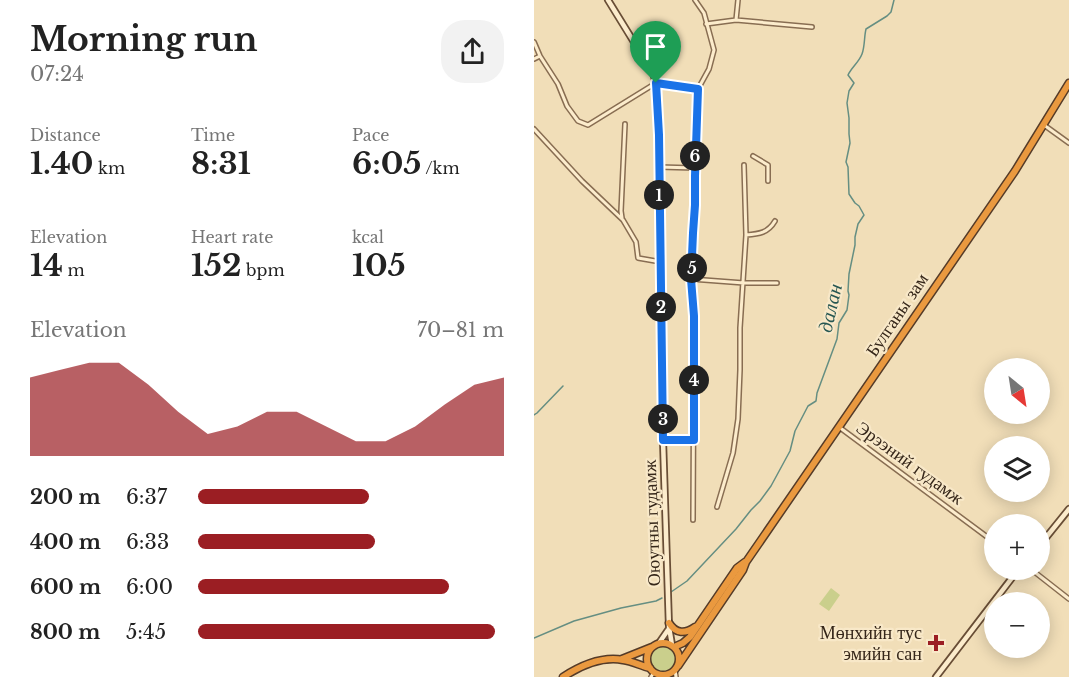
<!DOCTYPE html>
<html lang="en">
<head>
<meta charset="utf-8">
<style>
	body { margin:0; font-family:"Libre Baskerville",serif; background:#f2f2f2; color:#222; height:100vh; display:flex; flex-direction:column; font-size:22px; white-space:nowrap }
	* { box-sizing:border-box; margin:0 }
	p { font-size:20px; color:#767676 }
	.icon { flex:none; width:33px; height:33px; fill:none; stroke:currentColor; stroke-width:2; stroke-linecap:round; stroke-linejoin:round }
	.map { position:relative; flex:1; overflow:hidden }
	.drawer { display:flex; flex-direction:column; background:#fff; width:534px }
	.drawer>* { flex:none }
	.needle { width:39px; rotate:150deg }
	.fabs { position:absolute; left:450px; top:358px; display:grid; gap:12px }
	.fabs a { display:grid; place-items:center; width:66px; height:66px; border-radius:50%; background:#fff; box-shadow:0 3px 15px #0003; font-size:30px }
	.pin { position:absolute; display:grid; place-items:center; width:51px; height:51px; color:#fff; margin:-62px -26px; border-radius:50% 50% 50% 0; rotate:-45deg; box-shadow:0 0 6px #0007 }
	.pin .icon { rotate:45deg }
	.km { position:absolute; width:30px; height:30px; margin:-15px; border-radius:50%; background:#222; color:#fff; font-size:16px; line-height:30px; text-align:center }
	.round { display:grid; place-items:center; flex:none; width:63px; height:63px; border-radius:24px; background:#f2f2f2 }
	.headline { display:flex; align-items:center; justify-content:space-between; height:102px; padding:0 30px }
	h1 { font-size:33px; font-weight:800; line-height:45px }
	.stats { display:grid; grid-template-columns:repeat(3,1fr); gap:9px; height:102px; padding:6px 30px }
	.stats div { display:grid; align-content:center }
	.stats b { font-size:30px; font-weight:800 }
	.stats small { font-size:16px; font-weight:400 }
	.stats p { font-size:16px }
	.chart { height:168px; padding:12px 30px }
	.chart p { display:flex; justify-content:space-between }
	.chart svg { width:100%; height:108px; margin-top:6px; fill:#9b1e23; opacity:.7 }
	ul { padding:0 30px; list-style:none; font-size:20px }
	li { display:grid; grid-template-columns:96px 72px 1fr; align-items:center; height:45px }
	li i { height:15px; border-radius:8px; background:#9b1e23 }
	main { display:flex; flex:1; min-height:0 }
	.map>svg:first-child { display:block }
	.green { fill:#cacf8c }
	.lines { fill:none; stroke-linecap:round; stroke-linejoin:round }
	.stream { stroke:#658e82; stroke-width:1.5 }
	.street-casing { stroke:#886d52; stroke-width:6 }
	.secondary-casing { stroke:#694e36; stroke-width:8 }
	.highway-casing { stroke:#553b28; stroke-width:9 }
	.street { stroke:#fceccc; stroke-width:3 }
	.secondary { stroke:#fceccc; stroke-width:4.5 }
	.highway { stroke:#ea993f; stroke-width:6 }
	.route-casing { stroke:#fff; stroke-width:12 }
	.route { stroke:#1a73e8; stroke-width:8 }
	.poi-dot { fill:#9b1e23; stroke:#f8e8c8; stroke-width:2 }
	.labels { text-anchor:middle; stroke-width:4.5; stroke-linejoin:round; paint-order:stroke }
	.street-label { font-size:18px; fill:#352619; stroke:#f8e8c8 }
	.poi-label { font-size:18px; fill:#352619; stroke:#f8e8c8; text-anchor:end }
	.water-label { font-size:20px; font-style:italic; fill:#275752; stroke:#f8e8c8 }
</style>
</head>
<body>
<main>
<section class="drawer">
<div class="headline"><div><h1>Morning run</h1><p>07:24</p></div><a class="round"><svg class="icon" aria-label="share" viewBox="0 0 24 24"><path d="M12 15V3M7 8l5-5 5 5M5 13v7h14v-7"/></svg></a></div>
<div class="stats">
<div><p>Distance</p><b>1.40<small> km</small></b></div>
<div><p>Time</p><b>8:31</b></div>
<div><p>Pace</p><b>6:05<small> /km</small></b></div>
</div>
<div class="stats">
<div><p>Elevation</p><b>14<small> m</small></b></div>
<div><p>Heart rate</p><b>152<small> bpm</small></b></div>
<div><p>kcal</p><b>105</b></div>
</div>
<div class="chart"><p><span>Elevation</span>70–81 m</p>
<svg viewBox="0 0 160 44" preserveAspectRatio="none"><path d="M0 44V12L10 9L20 6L30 6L40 15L50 26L60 35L70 32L80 26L90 26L100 32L110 38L120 38L130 32L140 23L150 15L160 12V44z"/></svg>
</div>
<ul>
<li><b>200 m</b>6:37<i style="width:56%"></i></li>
<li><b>400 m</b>6:33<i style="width:58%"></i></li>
<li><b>600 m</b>6:00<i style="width:82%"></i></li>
<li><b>800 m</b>5:45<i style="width:97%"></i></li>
</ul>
</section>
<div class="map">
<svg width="535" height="677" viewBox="0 0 535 677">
	<rect width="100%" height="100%" fill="#f1deb8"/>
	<path class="green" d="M297 588 306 595 295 611 285 604Z
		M116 658a13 13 0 1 1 26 0a13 13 0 1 1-26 0Z"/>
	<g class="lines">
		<path class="stream" d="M0 415 3 413 29 386
			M137 592 153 581 202 529 217 510 226 501 237 486 256 451 261 431 274 406 282 401 283 393 303 339 305 323 313 310 315 295 314 291 315 274 321 245V237L324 224 330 215 325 206 321 203 315 194 314 167 312 162 316 143 315 134V118L313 103 315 91 320 83 314 75C318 67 325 62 328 54 331 46 330 37 332 29L353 16 357 12 360 0
			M0 638 40 621 87 608 122 601 128 598"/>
		<defs>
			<path id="street" d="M202 20 204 0
				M172 24 202 20 278 27
				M0 42 6 56 24 84 33 106 44 121 54 125 122 83 164 89 175 69 180 50 170 13 161 0
				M0 59 6 56
				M510 125 535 143
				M0 129 48 181 89 220 102 242 104 258 127 262
				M219 156 234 165V181
				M125 167 161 168
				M88 218 87 211 91 124
				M212 235C225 234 234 233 241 221
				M157 279 210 283H243
				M305 427 460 542
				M129 440H160
				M183 507 199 453 204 419 206 370V328L212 235 210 165
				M159 520 160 316 157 279 159 233 161 205V176L164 89
				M498 570 535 599
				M141 670 142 677
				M124 674 127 677
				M117 677 120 672"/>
			<path id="secondary" d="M74 0 119 73 122 83 125 134 129 440 135 627 138 645
				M506 545 535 509
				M125 643 134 630
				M402 677 484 570"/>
			<path id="highway" d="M135 623C142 634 151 634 161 627
				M113 659a16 16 0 1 1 32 0a16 16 0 1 1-32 0Z
				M140 647 149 643 156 637 203 568 211 562
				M88 659 118 647
				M144 666 209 570 212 562 481 171 535 83
				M29 677C46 666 68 656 89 660 98 661 107 666 116 668"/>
		</defs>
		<use href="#street" class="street-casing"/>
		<use href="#secondary" class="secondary-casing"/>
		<use href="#highway" class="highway-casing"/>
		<use href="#street" class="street"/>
		<use href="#secondary" class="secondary"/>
		<use href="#highway" class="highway"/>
	</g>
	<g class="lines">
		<defs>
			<path id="route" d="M122 83 164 89 161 176V205L159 233 157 279 160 316V440H129L125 135Z"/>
		</defs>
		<use href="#route" class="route-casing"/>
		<use href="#route" class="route"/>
	</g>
	<path class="poi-dot" d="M399 634h6v6h6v6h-6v6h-6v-6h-6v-6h6z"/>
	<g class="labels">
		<g class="street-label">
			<text transform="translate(363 315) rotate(-56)" y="6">Булганы зам</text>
			<text transform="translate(376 463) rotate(36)" y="6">Эрээний гудамж</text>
			<text transform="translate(118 523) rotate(-92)" y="6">Оюутны гудамж</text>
		</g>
		<g class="poi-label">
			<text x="388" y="639">Мөнхийн тус<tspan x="388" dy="21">эмийн сан</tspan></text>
		</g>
		<g class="water-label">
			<text transform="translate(296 308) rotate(-77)" y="7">далан</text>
		</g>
	</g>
</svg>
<div class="fabs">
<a><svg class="needle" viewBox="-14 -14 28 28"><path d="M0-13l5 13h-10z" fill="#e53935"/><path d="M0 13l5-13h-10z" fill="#767676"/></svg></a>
<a><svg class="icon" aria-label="layers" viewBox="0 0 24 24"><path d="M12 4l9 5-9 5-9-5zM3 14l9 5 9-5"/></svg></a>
<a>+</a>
<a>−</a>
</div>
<div class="pin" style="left:122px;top:83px;background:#1e9e55"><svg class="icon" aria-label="arrive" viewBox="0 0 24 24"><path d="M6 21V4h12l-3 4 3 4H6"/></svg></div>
<b class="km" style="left:125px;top:195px">1</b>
<b class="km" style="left:127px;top:307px">2</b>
<b class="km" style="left:129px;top:419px">3</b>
<b class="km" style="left:160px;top:380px">4</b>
<b class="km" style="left:158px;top:268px">5</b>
<b class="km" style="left:161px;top:156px">6</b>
</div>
</main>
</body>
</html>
